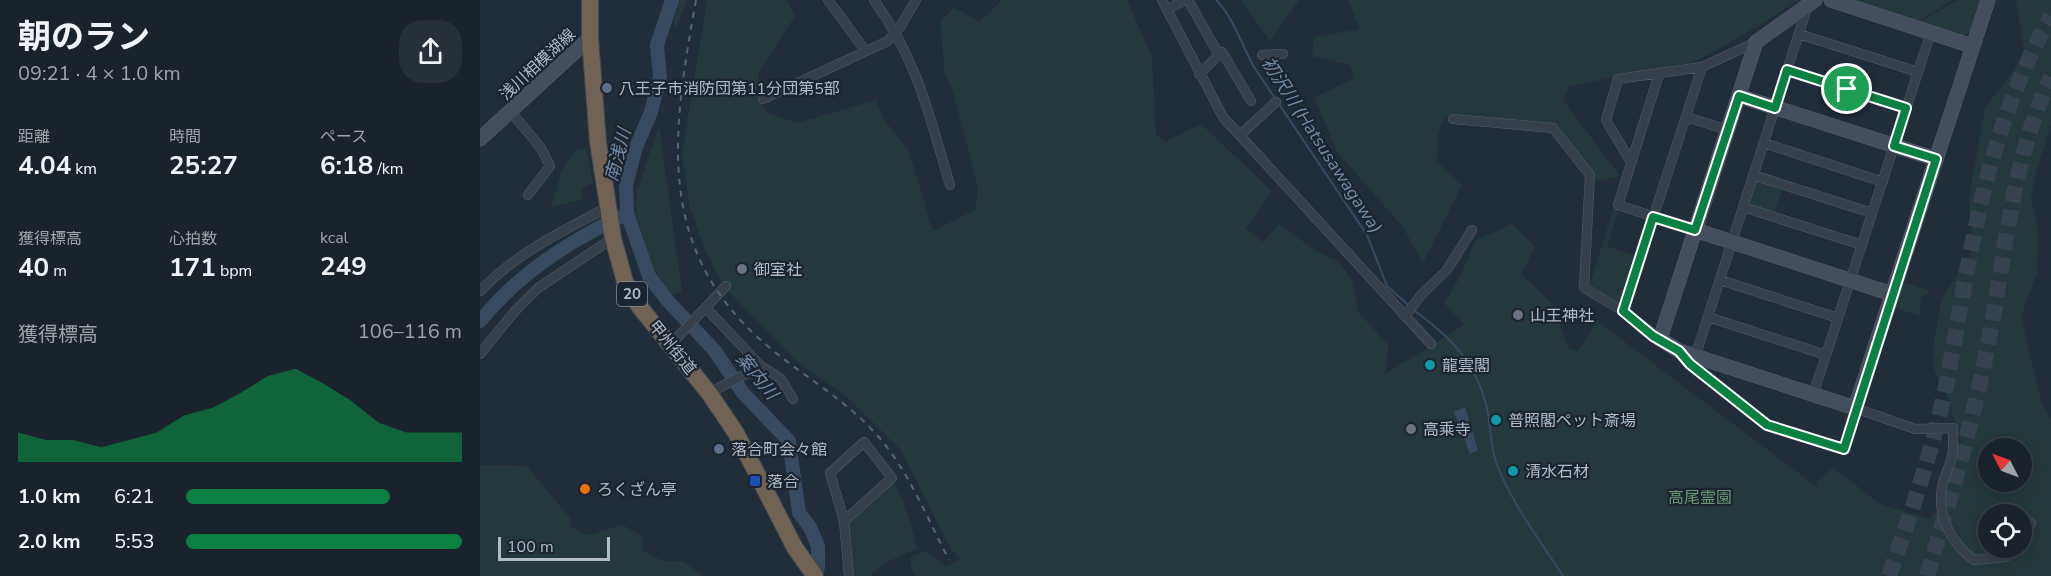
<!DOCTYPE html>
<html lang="ja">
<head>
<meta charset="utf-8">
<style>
	body { margin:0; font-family:"Nunito Sans","Noto Sans JP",sans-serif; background:#272f38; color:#f1f3f6; height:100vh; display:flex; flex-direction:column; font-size:22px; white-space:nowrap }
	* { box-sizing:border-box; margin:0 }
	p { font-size:20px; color:#9fa4a9 }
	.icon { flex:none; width:33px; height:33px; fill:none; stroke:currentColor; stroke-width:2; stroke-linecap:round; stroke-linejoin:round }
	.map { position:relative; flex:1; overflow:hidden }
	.sheet { display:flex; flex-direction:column; background:#1a222c; width:480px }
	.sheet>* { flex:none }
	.needle { width:39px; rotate:312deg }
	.tools { position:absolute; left:1498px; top:438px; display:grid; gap:12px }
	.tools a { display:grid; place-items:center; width:54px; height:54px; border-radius:50%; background:#1a222c; box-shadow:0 3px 15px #0003,0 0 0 2px #383f48; font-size:30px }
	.scale { position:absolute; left:18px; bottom:15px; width:112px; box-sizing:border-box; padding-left:6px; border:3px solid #b1bac6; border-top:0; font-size:16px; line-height:21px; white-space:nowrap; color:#b1bac6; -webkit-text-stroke:4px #1b242f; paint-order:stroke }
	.pin { position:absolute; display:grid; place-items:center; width:51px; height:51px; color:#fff; margin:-26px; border:3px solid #fff; border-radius:50%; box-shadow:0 2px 6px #0007 }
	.round { display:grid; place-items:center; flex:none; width:63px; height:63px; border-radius:24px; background:#272f38 }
	.head { display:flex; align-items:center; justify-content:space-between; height:102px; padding:0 18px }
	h1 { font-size:33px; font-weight:700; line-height:45px }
	.metrics { display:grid; grid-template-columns:repeat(3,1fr); gap:9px; height:102px; padding:6px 18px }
	.metrics div { display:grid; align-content:center }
	.metrics b { font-size:26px; font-weight:700 }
	.metrics small { font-size:16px; font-weight:400 }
	.metrics p { font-size:16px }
	.chart { height:168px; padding:12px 18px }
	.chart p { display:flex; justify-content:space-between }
	.chart svg { width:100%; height:108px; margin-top:6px; fill:#0b8043; opacity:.7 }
	ul { padding:0 18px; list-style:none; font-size:20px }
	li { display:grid; grid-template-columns:96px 72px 1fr; align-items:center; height:45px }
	li i { height:15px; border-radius:8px; background:#0b8043 }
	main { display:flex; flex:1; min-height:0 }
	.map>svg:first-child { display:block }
	.green { fill:#24393b; fill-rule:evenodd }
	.water { fill:#364a61 }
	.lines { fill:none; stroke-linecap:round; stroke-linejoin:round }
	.stream { stroke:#364a61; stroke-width:2 }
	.river { stroke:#364a61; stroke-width:14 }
	.highway-tunnel { stroke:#37424f; stroke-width:16; stroke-dasharray:16 8; stroke-linecap:butt }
	.street-casing { stroke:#545d68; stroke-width:10 }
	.secondary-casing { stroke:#545d68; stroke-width:15 }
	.highway-casing { stroke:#414a55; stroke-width:18 }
	.street { stroke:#363f4a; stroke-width:9 }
	.secondary { stroke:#444e5d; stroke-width:14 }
	.highway { stroke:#706353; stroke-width:16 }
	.rail { stroke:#586371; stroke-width:2; stroke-dasharray:6 6; stroke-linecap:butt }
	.route-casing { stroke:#fff; stroke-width:12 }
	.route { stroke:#0b8043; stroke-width:8 }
	.service-dot { fill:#5c6f8a; stroke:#1b242f; stroke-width:2 }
	.worship-dot { fill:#6b7280; stroke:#1b242f; stroke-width:2 }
	.culture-dot { fill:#0f9aa8; stroke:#1b242f; stroke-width:2 }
	.transit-dot { fill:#1a4fb4; stroke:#1b242f; stroke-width:2 }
	.food-dot { fill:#e8710a; stroke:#1b242f; stroke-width:2 }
	.labels { text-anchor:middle; stroke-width:4.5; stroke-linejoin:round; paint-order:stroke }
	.shield { fill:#1b242f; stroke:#848d99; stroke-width:1.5 }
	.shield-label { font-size:15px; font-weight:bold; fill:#b1bac6 }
	.street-label { font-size:16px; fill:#b1bac6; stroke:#1b242f }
	.poi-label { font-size:16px; fill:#b1bac6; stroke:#1b242f; text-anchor:start }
	.park-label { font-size:16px; fill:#689771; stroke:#1b242f }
	.water-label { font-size:18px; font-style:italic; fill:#718caa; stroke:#1b242f }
</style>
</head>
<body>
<main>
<section class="sheet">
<div class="head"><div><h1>朝のラン</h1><p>09:21 · 4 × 1.0 km</p></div><a class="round"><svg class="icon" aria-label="share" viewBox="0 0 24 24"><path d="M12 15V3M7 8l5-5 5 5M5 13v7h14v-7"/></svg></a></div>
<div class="metrics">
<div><p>距離</p><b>4.04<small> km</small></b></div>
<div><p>時間</p><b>25:27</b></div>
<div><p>ペース</p><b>6:18<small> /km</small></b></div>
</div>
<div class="metrics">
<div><p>獲得標高</p><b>40<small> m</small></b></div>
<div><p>心拍数</p><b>171<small> bpm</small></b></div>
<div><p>kcal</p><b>249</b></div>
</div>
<div class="chart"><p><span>獲得標高</span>106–116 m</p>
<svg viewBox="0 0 160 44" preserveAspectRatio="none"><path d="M0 44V32L10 35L20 35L30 38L40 35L50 32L60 25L70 22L80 16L90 9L100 6L110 12L120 19L130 28L140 32L150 32L160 32V44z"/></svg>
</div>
<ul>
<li><b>1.0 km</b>6:21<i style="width:74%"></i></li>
<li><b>2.0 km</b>5:53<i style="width:100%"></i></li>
</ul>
</section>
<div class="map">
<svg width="1571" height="576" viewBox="0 0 1571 576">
	<rect width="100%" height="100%" fill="#222d3a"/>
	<path class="green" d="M198 0H207L195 31 194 20Z
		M227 0H307L315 16 279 72 276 93 288 113 316 123 396 100 405 121 428 149 453 231 495 210 498 188 473 92 465 75 460 22 474 7 499 22 522 0H647L672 57 676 135 685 142 721 124 792 191 766 229 783 242 799 224 836 251 859 262 872 280 878 312 909 345 905 374 984 325 964 303 980 277 996 240 1032 224 1055 247 1041 274 1073 304 1088 348 1098 351 1117 321 1341 490 1336 483 1352 467 1400 504 1450 519 1461 503 1481 442 1467 395 1454 372V341L1462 299 1493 250 1489 198 1505 108 1545 55 1536 0H1571V125L1557 169 1551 198 1558 231 1557 273 1541 317 1561 401 1571 418V576H435L431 570 430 557 446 551 466 566 480 560 469 545 420 449 367 397 317 362 243 286 225 249 210 208 202 155ZM1509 448H1542V482H1509ZM1509 514H1542V548H1509Z
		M761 0H819L790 41Z
		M868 0H1319L1262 36 1214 62 1089 86 1083 100 1140 176 1118 181 1073 125 965 116 958 133 957 161 982 185 943 263 923 227 858 153 834 98 874 78 870 65 832 56 834 37 880 29Z
		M1364 0H1473L1433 24Z
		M1478 0H1500L1490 32 1483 36 1440 22Z
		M179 126 202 291 189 296 172 263 156 215 157 191Z
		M106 148 113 183 101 188 103 199 71 207 82 170 96 149Z
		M1277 178 1303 186 1295 213 1268 204Z
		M1135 204 1140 205 1127 246 1160 258 1143 311 1108 290Z
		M1423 282 1450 291 1441 298 1440 316 1414 307Z
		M0 465 47 466 90 518 92 528 109 535 143 525 163 537V550L182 561H202L224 576H0Z
		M412 478 423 500 438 548 405 563 390 576H369L364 521Z"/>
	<path class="water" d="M985 407 998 450 990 454 974 412Z"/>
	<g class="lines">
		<path class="stream" d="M736 0C753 16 762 46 774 67L887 235 907 286 928 305
			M932 309C970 336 996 362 1007 408 1011 426 1010 445 1016 462 1030 501 1061 542 1083 576"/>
		<path class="river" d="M192 0 177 45 180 77 171 112 156 147 146 185 147 213 169 276 187 300 235 351 263 393 309 441 319 513 330 527 338 546V567L335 576
			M0 321C39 274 86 243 140 217"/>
		<path class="highway-tunnel" d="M1409 576C1432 510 1455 444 1468 376 1492 247 1505 133 1571 16
			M1447 576C1471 496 1495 416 1510 334 1526 247 1533 157 1571 77"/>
		<defs>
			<path id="street" d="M348 0 385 50
				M394 0C438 61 449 115 470 185
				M682 0 743 117 951 344
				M708 0 739 55
				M687 10 705 0
				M1319 34 1438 72
				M782 55 803 54
				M1307 70 1427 108
				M719 74 742 52 771 101
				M1179 74 1138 205 1215 230
				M283 99 408 41 420 27 436 0
				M31 112 61 148 70 166 48 195
				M1206 117 1248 130
				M973 119 1073 128 1110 175 1104 288 1143 311 1180 339
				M760 135 796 102
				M1284 143 1403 182
				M1151 162 1126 120 1138 79 1222 67 1276 42
				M1273 175 1392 213
				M1263 207 1382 245
				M1240 280 1358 318
				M0 291C36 253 83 231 128 207
				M226 308 281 366
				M1143 311 1222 67
				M925 316 941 295 967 270 992 230
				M1228 317 1346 355
				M191 344 246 286
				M1200 353 1210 364 1287 425 1364 449 1375 408 1435 429 1473 428C1473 437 1474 447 1472 456 1470 466 1464 476 1462 487 1457 517 1471 543 1494 560L1526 557 1539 548
				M0 354 35 311 58 288 133 238
				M1215 357 1328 5
				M229 393 281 366 301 379 313 399
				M1333 395 1451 32
				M364 521 412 478 384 442 350 473 364 521 369 576
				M1542 542 1551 523"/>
			<path id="secondary" d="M1335 0 1276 42 1180 339 1199 351 1375 408 1508 0
				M1351 0 1492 46
				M1259 96 1456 159
				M0 139 110 38
				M1215 230 1412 294"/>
			<path id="highway" d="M110 0V38L118 142 133 238 145 282 159 306 229 393 256 433 315 548 335 576"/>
		</defs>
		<use href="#street" class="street-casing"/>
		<use href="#secondary" class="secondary-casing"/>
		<use href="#highway" class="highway-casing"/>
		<use href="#street" class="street"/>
		<use href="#secondary" class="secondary"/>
		<use href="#highway" class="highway"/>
		<path class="rail" d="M216 0C193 129 173 246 283 342 319 374 363 397 396 434 428 469 447 518 469 560"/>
	</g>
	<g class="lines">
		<defs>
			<path id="route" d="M1307 70 1426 108 1414 146 1456 159 1364 449 1287 425 1210 364 1199 351 1173 336 1143 311 1173 217 1215 230 1259 96 1295 108Z"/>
		</defs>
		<use href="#route" class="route-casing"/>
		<use href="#route" class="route"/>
	</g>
	<g class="service-dot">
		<circle cx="127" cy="88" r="6"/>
		<circle cx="239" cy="449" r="6"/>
	</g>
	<g class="worship-dot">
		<circle cx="262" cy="269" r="6"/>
		<circle cx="1038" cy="315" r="6"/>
		<circle cx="931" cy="429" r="6"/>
	</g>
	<g class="culture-dot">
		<circle cx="950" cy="365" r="6"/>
		<circle cx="1016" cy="420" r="6"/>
		<circle cx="1033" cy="471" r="6"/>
	</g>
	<rect class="transit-dot" x="269" y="475" width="12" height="12" rx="3"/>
	<circle class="food-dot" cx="105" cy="489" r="6"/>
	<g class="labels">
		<rect class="shield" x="137" y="282" width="30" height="24" rx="4.5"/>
		<g class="shield-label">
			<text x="152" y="299">20</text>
		</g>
		<g class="street-label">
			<text transform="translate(57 64) rotate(-43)" y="6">浅川相模湖線</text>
			<text transform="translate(193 347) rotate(51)" y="6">甲州街道</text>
		</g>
		<g class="poi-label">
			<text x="139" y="94">八王子市消防団第11分団第5部</text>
			<text x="274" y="275">御室社</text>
			<text x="1050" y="321">山王神社</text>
			<text x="962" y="371">龍雲閣</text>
			<text x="1028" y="426">普照閣ペット斎場</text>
			<text x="943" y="435">高乘寺</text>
			<text x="251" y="455">落合町会々館</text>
			<text x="1045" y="477">清水石材</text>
			<text x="287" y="487">落合</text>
			<text x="117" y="495">ろくざん亭</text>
		</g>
		<g class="park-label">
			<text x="1220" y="503">高尾霊園</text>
		</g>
		<g class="water-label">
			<text transform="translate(842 145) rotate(57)" y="6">初沢川 (Hatsusawagawa)</text>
			<text transform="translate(138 155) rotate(-75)" y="6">南浅川</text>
			<text transform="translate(277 376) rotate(51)" y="6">案内川</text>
		</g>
	</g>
</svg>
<div class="tools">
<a><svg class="needle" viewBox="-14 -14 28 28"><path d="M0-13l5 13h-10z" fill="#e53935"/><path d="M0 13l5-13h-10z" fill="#9fa4a9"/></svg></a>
<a><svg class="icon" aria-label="locate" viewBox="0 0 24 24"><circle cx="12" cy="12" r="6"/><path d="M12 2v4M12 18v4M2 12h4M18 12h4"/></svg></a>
</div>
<div class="scale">100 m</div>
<div class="pin" style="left:1367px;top:89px;background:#1e9e55"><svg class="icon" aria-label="arrive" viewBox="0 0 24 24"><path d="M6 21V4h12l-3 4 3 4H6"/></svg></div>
</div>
</main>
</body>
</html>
